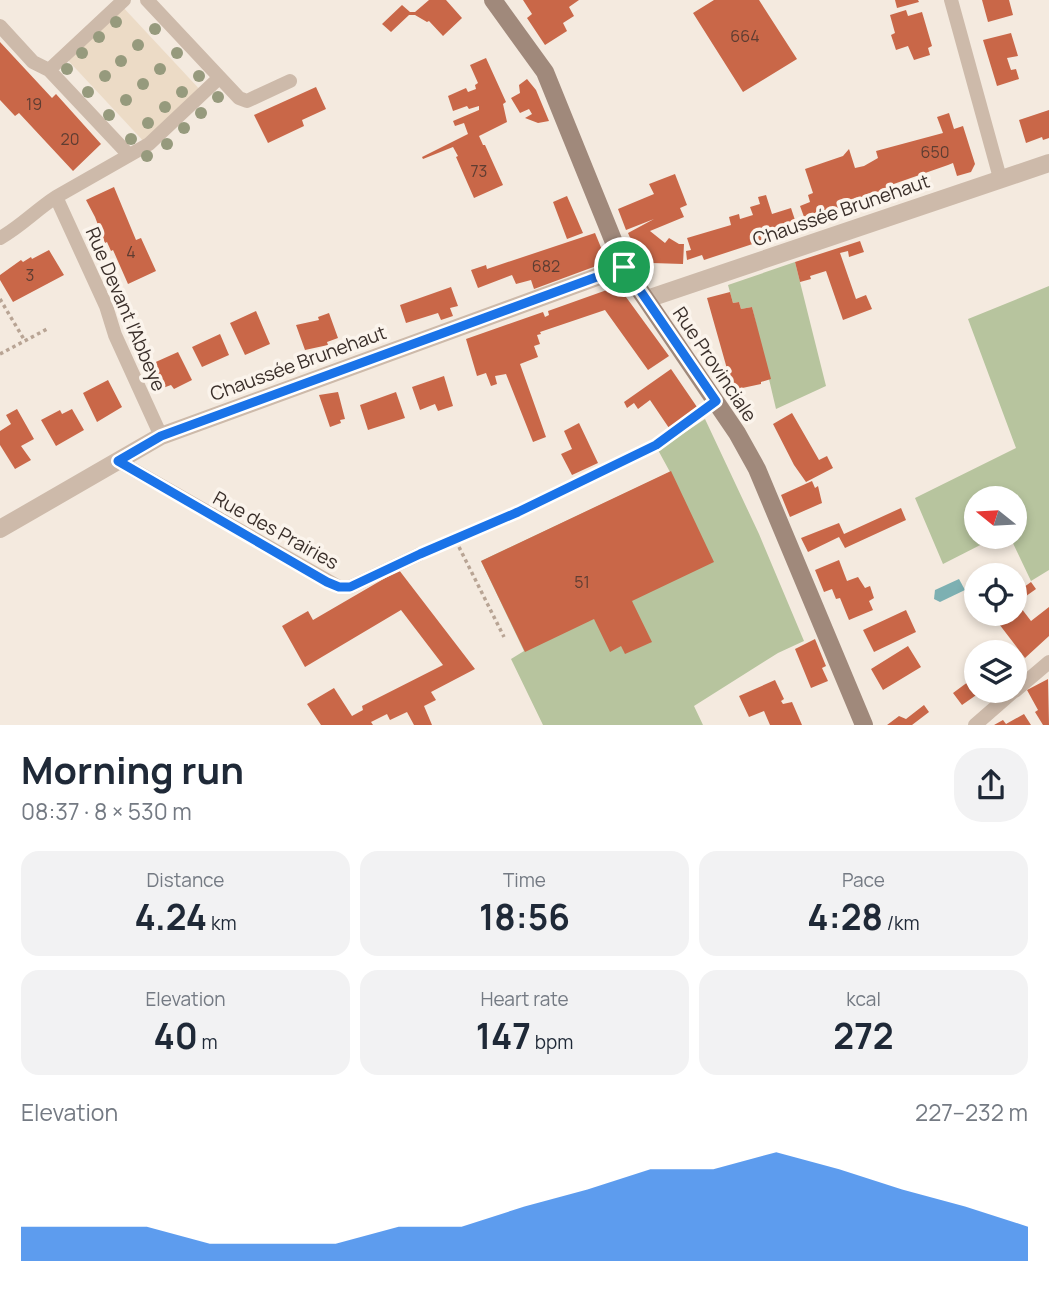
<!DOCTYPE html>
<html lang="en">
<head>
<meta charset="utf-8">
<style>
	body { margin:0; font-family:Manrope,sans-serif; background:#f2f2f3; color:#1f2937; height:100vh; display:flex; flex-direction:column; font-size:26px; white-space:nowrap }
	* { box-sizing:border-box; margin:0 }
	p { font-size:23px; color:#747a83 }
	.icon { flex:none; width:38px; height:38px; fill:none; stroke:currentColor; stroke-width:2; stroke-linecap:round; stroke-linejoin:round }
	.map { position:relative; height:725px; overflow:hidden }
	.panel { display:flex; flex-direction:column; background:#fff; flex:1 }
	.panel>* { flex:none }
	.needle { width:46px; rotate:288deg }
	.fabs { position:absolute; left:964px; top:486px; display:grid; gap:14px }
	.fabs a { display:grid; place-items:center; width:63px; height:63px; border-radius:50%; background:#fff; box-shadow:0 4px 10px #0003; font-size:35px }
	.pin { position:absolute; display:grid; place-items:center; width:60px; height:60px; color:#fff; margin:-30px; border:4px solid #fff; border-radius:50%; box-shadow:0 2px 7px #0007 }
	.round { display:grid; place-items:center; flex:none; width:74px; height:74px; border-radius:28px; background:#f2f2f3 }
	.overview { display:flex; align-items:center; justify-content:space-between; height:119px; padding:0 21px }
	h1 { font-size:38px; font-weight:700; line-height:52px }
	.metrics { display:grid; grid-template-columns:repeat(3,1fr); gap:10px; height:119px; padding:7px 21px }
	.metrics div { display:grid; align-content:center; border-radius:18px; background:#f2f2f3; text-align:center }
	.metrics b { font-size:35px; font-weight:700 }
	.metrics small { font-size:19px; font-weight:400 }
	.metrics p { font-size:19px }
	.chart { height:196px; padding:14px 21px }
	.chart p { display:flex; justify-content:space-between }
	.chart svg { width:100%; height:126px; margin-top:7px; fill:#1a73e8; opacity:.7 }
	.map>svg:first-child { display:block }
	.green { fill:#b7c49e }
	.plaza { fill:#ecdbc6 }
	.water { fill:#7db0b2 }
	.building { fill:#c96748 }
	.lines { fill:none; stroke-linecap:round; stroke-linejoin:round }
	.path { stroke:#b8a494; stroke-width:3.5; stroke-dasharray:3.5 3.5; stroke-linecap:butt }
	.service { stroke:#cdbaaa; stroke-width:7 }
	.minor { stroke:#cdbaaa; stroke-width:14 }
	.tertiary { stroke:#cdbaaa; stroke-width:18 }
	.secondary { stroke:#a0897b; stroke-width:18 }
	.tree { fill:#969a7d }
	.route-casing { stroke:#fff; stroke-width:14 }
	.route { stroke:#1a73e8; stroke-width:9 }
	.labels { text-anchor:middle; stroke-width:7; stroke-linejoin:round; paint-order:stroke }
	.number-label { font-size:16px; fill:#5e3d32 }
	.street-label { font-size:19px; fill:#3a2f2a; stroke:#fbf4ec }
</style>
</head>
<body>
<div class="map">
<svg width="1049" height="725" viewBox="0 0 1049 725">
	<rect width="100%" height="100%" fill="#f4eadf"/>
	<path class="green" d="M795 262 826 386 776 409 752 307 741 309 739 302 733 303 728 285Z
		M1049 286V570L1031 581 1010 537H1015V499H976V537H996L943 564 915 498 1016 448 968 319Z
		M705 419 759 534 804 641 778 653 694 706 703 725H543L511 659 524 651 481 561 670 472 658 450Z"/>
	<path class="plaza" d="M120 4 203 93 147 145 64 56Z"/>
	<path class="water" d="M959 579 965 590 940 602 934 599 935 590Z"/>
	<path class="building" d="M429 0H446L462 18 443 36 429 21 427 22 415 15H409L391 32 382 24 402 5 410 12H415Z
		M523 0H579L569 7 574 16 563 23 567 31 545 45 527 18 532 14Z
		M714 0H759L797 59 743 92 693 13Z
		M895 0H918L919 2 897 8Z
		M982 0H1009L1013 15 988 22Z
		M906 10 908 16 922 12 932 46 928 48 930 55 914 60 908 46 896 50 891 35 895 33 890 15Z
		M1011 33 1018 56 1007 58 1011 70 1016 69 1019 79 997 86 983 40Z
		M0 42 52 98 56 94 101 144 73 171 19 113 15 116 0 100Z
		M486 58 506 102 503 104 507 122 479 136 483 145H485L503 185 474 198 456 157 458 156 453 147 423 159 422 157 468 134 464 123 455 126 453 121 479 110V106L469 109 467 106 453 111 448 96 466 88 468 92 476 89 475 85 478 83 470 65Z
		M527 79 536 90 549 121 538 123 525 118 532 114 529 109 520 113 511 98 520 93 519 85Z
		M316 87 326 109 302 120 304 126 268 143 254 115Z
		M1049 110V138L1043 140 1042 137 1026 143 1019 120Z
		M949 113 954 129 963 126 975 164 971 172 957 176 953 163 948 165 888 186 892 197 883 203 807 225 800 206 810 202 808 195 813 193 805 169 843 156 849 149 855 168 864 166 878 158 876 151 943 133 937 117Z
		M675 174 687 205 680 208 684 217 650 231 665 243 669 238 679 244H684L683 264 652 263 637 254 628 233 654 219 626 230 618 209 654 194 649 184Z
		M114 187 136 240 141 238 156 271 128 284 113 250 111 251 107 242 105 243 95 217 86 200Z
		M766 195 772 214 791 208 798 229 704 260 702 255 687 260 686 251 691 250 687 238 731 225 729 217 739 214 740 219 753 215 750 207 760 204 758 197Z
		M567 196 583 233 567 239 553 202Z
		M595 233 607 262 534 289 531 280 516 284 512 275 478 288 471 270 486 265 487 269Z
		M860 241 864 252 849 257 848 251 840 253 856 299 866 295 872 309 843 320 826 271 810 276 811 279 800 282 795 262Z
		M49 250 64 275 13 302 0 280V275L21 260 23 262 31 257 32 259Z
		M618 286 669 356 648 370 605 310 540 332 541 334 537 335 540 344 534 346 538 357 520 364 546 437 533 442 506 374 495 376 497 384 491 386 486 373 477 376 466 339 543 312 545 317 549 315 548 311Z
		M451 287 458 306 450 308 453 316 441 320 438 313 406 323 400 305Z
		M730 292 733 303 739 302 741 309 752 307 771 379 761 382V384L733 390 707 298Z
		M256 311 270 344 245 355 230 323Z
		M329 313 338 338 327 342 328 345 305 350 296 325 319 320 318 317Z
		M220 334 229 355 202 367 192 347Z
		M178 352 192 380 174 389 171 385 160 389 149 365Z
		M671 369 697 407 669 428 650 400 638 409 634 403 627 408 624 402Z
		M444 376 453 406 438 411 435 404 420 410 412 387Z
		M108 380 122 407 97 422 83 393Z
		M338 392 345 419 340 420 341 423 330 427 319 395Z
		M396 392 405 418 368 430 360 405Z
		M17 409 34 439 21 446 31 460 15 469 0 445V431L11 424 6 415Z
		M72 409 84 430 56 446 41 420 60 410 62 414Z
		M792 413 819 460 827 456 833 468 806 482 794 465 773 424Z
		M579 423 598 463 572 475 561 454 572 449 564 431Z
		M671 471 714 562 632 601 652 642 625 654 621 646 610 652 594 619 525 652 481 561Z
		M812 481 815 488 818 486 822 503 790 517 781 495Z
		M901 508 906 520 845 548 839 537 808 552 801 538 839 523 844 534Z
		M839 560 847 581 858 577 865 588 870 586 874 598 869 601 873 610 849 620 840 598 836 599 832 589 824 592 815 570Z
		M399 570 475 669 431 692 436 700 424 706 432 725H414L407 712 390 720 387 714 371 722 373 725H321L307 704 334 688 352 716 363 710 362 706 443 665 401 610 305 667 282 626 308 611 313 620Z
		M1031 582 1036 589 1015 604V588L1017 592Z
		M1018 604 1031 621 1049 607V636L1025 658 996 620 1003 614H1015V606Z
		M906 610 916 632 874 652 863 630Z
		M815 639 826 666 822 668 828 681 811 688 795 649Z
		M908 646 921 667 883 690 871 669Z
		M976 676V691H982L962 705 953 693Z
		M1048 679 1049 725H1043L1035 712 1038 710 1027 690Z
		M775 680 784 699 781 701 783 704 792 702 802 725H770L764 711 749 717 739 696Z
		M924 705 929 712 912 725H887L899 716 906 719Z
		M1024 714 1031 725H994L1003 720 1006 724Z"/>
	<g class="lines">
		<path class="path" d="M0 299 25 341
			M0 354 49 328
			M459 547 504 637"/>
		<path class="service" d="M420 554 518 512 656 445 714 402"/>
		<path class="minor" d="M147 0 239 98 247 101 290 81
			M951 0 1000 178
			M0 26 33 62 49 70 124 0
			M49 70 129 155
			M56 197 149 144 219 78
			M0 238C20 227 36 210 56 197L106 306 115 335 161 436
			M118 461 339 587H350L420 554
			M1015 691 1049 662
			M975 725 1014 691"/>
		<path class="tertiary" d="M647 299 1049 163
			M0 529 161 436 624 267"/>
		<path class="secondary" d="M493 0 545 72 624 267 737 433 757 469 864 725"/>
	</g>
	<g class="tree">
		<circle cx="116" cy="22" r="6"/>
		<circle cx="155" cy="29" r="6"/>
		<circle cx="99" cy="37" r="6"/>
		<circle cx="138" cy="45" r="6"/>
		<circle cx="82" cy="53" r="6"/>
		<circle cx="177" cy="53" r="6"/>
		<circle cx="121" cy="61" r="6"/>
		<circle cx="67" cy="69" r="6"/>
		<circle cx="160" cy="69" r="6"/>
		<circle cx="105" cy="76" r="6"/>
		<circle cx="199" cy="76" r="6"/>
		<circle cx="143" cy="84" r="6"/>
		<circle cx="88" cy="92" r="6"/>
		<circle cx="182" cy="92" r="6"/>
		<circle cx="218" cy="97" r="6"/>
		<circle cx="126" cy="100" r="6"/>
		<circle cx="165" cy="107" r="6"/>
		<circle cx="201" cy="113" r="6"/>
		<circle cx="109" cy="115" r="6"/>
		<circle cx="148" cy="123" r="6"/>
		<circle cx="184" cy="128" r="6"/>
		<circle cx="131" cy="139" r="6"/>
		<circle cx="167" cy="144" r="6"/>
		<circle cx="147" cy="156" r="6"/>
	</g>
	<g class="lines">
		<defs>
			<path id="route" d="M624 267 716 401 656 445 518 512 420 554 350 587H339L327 582 118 461 161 436Z"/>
		</defs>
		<use href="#route" class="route-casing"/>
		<use href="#route" class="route"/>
	</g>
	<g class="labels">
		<g class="number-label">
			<text x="745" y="42">664</text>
			<text x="34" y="110">19</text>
			<text x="70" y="145">20</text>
			<text x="935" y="158">650</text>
			<text x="479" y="177">73</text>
			<text x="131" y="258">4</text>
			<text x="546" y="272">682</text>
			<text x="30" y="281">3</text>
			<text x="582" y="588">51</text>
		</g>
		<g class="street-label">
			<text transform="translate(841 210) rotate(-19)" y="7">Chaussée Brunehaut</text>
			<text transform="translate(126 309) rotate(67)" y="7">Rue Devant l'Abbeye</text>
			<text transform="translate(298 363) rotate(-20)" y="7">Chaussée Brunehaut</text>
			<text transform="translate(715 364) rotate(56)" y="7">Rue Provinciale</text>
			<text transform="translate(276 530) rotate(29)" y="7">Rue des Prairies</text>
		</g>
	</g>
</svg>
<div class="fabs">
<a><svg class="needle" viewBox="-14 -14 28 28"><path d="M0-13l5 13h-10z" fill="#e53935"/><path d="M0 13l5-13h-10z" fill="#747a83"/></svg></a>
<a><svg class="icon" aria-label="locate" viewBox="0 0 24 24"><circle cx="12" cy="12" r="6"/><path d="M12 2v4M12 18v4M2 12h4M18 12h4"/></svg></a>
<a><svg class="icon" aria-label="layers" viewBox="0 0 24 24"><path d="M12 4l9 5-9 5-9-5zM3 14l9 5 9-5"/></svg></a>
</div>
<div class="pin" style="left:624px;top:267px;background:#1e9e55"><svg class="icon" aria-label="arrive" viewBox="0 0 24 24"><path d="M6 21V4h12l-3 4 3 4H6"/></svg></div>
</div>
<section class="panel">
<div class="overview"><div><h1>Morning run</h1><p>08:37 · 8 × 530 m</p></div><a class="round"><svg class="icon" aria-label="share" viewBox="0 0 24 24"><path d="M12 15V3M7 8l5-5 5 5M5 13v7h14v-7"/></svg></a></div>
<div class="metrics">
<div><p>Distance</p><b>4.24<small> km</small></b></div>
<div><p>Time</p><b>18:56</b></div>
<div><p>Pace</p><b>4:28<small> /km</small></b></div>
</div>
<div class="metrics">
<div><p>Elevation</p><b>40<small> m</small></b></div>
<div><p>Heart rate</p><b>147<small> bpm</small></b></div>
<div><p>kcal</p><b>272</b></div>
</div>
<div class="chart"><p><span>Elevation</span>227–232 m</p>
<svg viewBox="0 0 160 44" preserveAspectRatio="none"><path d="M0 44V32L10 32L20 32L30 38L40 38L50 38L60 32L70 32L80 25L90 19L100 12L110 12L120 6L130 12L140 19L150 25L160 32V44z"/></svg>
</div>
</section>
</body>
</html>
